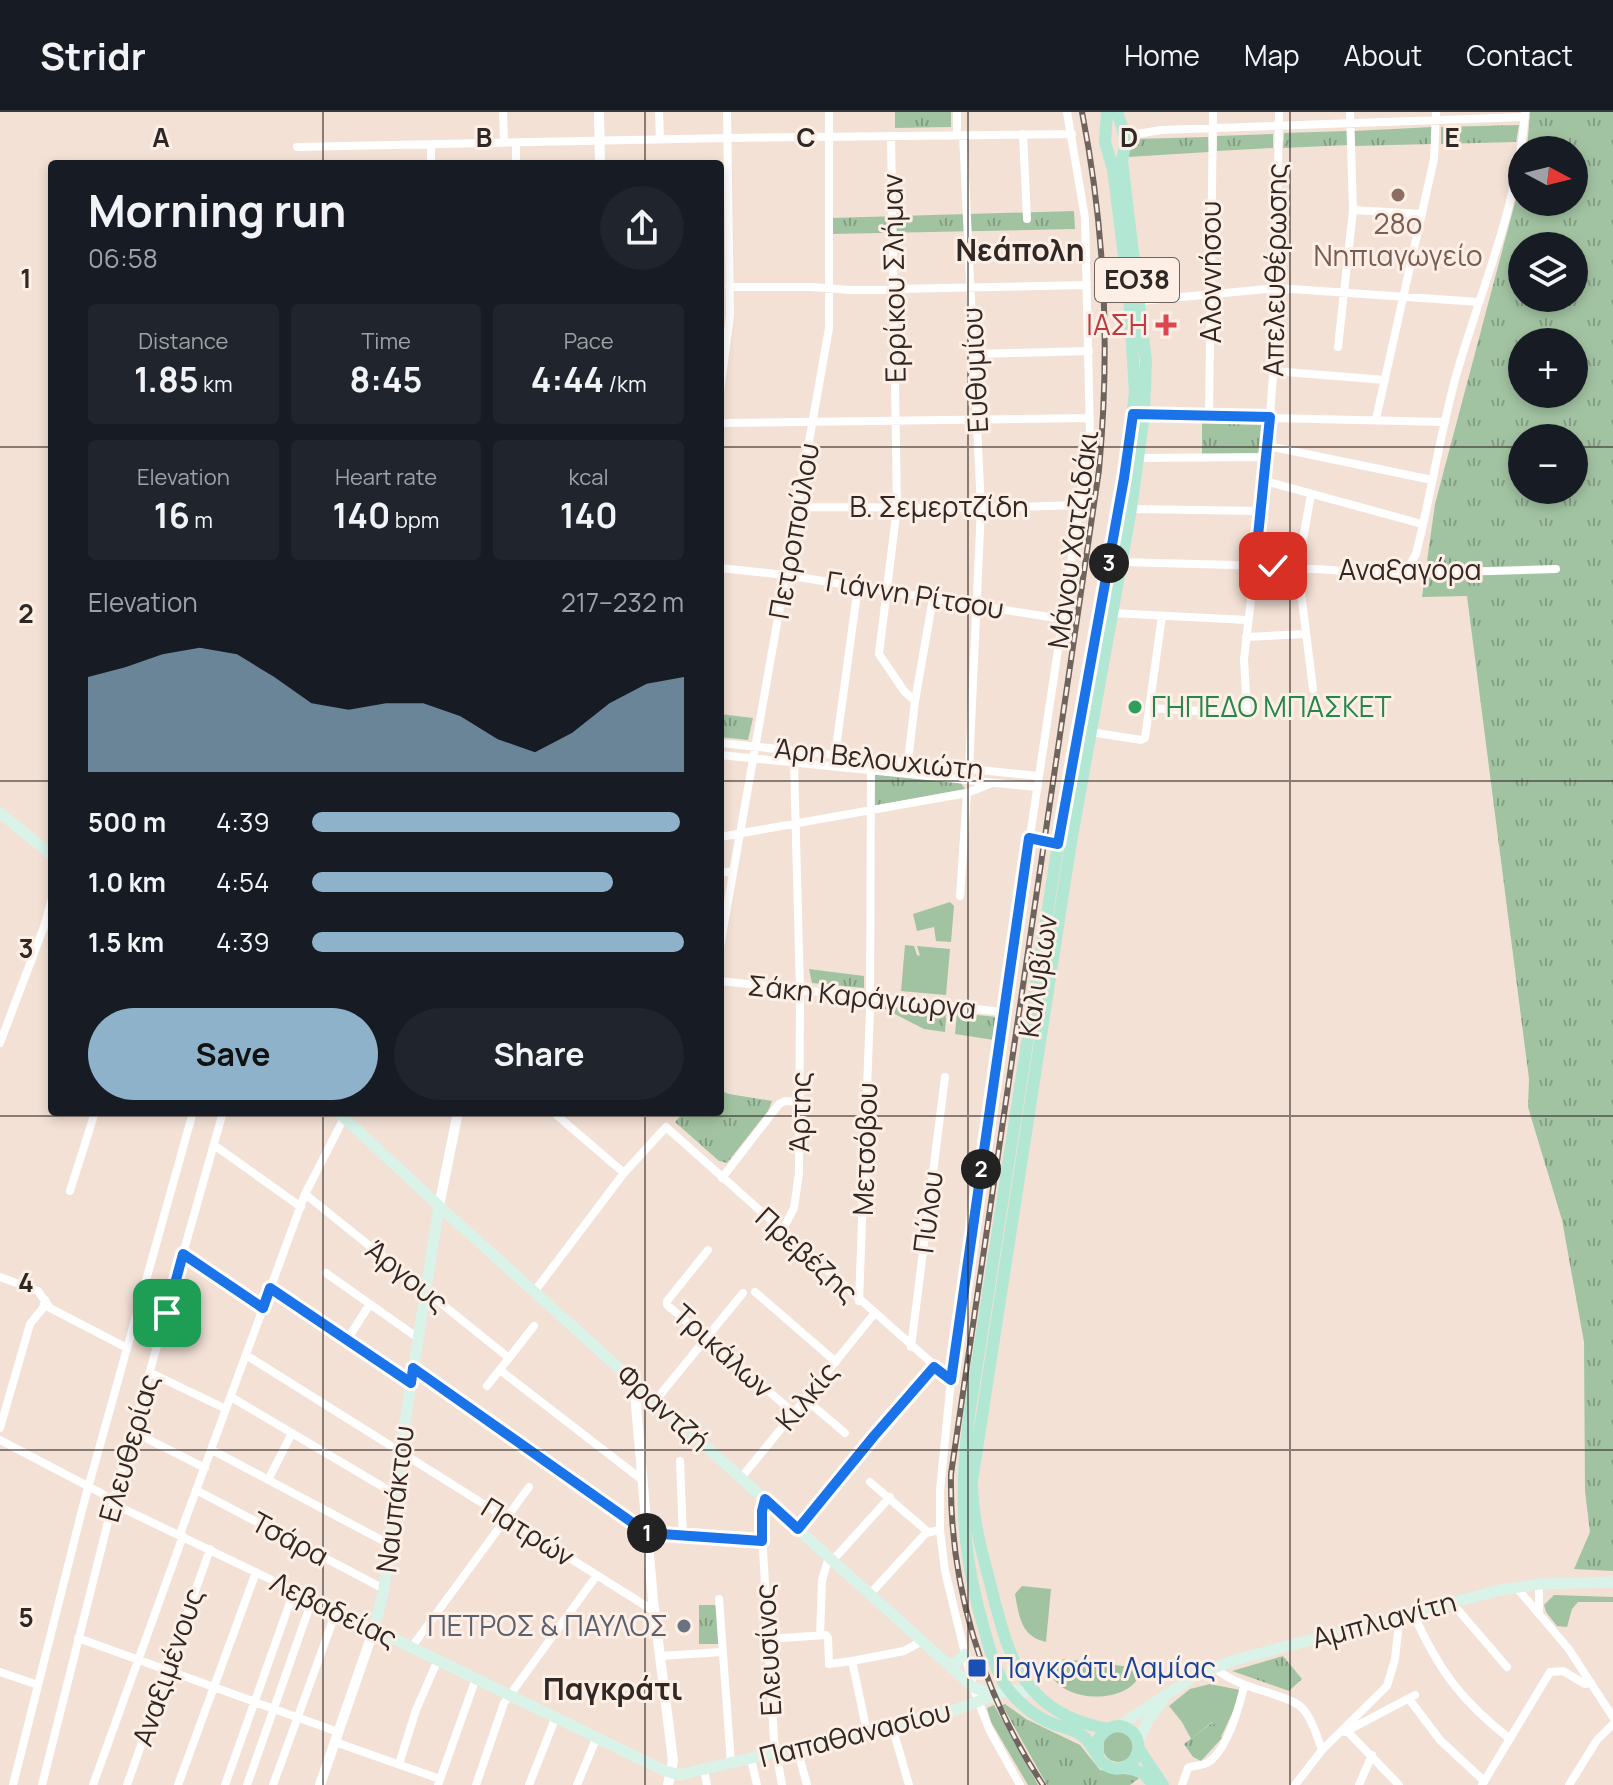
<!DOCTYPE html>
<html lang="en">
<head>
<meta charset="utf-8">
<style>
	body { margin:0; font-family:Manrope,sans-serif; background:#20242c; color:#f1f3f6; height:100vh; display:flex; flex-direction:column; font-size:30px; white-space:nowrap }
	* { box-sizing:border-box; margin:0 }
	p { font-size:26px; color:#9ea1a6 }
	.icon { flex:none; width:44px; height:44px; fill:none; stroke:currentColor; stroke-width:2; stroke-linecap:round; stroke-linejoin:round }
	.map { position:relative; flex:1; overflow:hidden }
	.panel { position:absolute; left:48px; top:48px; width:676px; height:956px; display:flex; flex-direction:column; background:#171b24; border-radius:8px; box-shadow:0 4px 12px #0003 }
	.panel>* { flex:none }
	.needle { width:52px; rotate:97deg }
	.tools { position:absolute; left:1508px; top:24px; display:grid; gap:16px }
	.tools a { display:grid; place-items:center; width:80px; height:80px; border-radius:50%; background:#171b24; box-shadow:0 4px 12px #0003; font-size:40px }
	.pin { position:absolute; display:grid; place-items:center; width:68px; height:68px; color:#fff; margin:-34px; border-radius:16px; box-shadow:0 4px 12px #0006 }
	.km { position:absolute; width:40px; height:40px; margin:-20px; border-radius:50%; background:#222; color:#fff; font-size:22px; line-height:40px; text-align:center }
	.round { display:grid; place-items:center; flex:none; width:84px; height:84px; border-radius:42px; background:#20242c }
	.head { display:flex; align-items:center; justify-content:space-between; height:136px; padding:0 40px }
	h1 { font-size:44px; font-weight:700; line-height:60px }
	.metrics { display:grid; grid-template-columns:repeat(3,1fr); gap:12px; height:136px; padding:8px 40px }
	.metrics div { display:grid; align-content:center; border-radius:8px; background:#20242c; text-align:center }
	.metrics b { font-size:34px; font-weight:700 }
	.metrics small { font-size:22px; font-weight:400 }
	.metrics p { font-size:22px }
	.chart { height:224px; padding:16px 40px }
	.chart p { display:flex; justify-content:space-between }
	.chart svg { width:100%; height:144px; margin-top:8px; fill:#8eb2ca; opacity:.7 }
	.primary-button { display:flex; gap:16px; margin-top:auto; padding:16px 40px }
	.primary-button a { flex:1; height:92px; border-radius:48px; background:#8eb2ca; color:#111; font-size:32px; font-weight:700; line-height:92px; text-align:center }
	.primary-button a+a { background:#20242c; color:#f1f3f6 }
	ul { padding:0 40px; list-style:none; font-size:26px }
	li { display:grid; grid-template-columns:128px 96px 1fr; align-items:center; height:60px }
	li i { height:20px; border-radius:10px; background:#8eb2ca }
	header { display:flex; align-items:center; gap:48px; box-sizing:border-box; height:112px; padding:0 40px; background:#171b24; border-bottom:2px solid #363941 }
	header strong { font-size:38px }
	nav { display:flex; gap:44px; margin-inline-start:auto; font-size:28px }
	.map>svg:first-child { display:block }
	.grass { fill:#a2c3a2 }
	.park { fill:url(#park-tufts); fill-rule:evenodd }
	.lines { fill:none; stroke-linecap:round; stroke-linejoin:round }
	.minor { stroke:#fff; stroke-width:8 }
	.tertiary { stroke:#fff; stroke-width:10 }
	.secondary { stroke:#d9f3e9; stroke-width:11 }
	.primary { stroke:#b2e7d4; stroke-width:12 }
	.rail-casing { stroke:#6e635d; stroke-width:6 }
	.rail { stroke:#feefe6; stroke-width:3; stroke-dasharray:9; stroke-linecap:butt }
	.route-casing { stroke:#fff; stroke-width:16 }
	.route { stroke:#1a73e8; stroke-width:10 }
	.grid { fill:none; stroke:#2f2824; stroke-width:2; stroke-opacity:0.55 }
	.education-dot { fill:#8d6e63; stroke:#feefe6; stroke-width:3 }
	.health-dot { fill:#e0444e; stroke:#feefe6; stroke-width:3 }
	.leisure-dot { fill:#2e9e5b; stroke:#feefe6; stroke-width:3 }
	.worship-dot { fill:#6b7280; stroke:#feefe6; stroke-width:3 }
	.transit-dot { fill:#1a4fb4; stroke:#feefe6; stroke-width:3 }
	.labels { text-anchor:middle; stroke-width:6; stroke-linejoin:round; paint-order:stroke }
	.shield { fill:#feefe6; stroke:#6d645e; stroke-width:2 }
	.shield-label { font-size:26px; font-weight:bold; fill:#2f2824 }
	.education-label { font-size:28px; fill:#785e54; stroke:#feefe6 }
	.street-label { font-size:28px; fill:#2f2824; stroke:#feefe6 }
	.health-label { font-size:28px; fill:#be3a42; stroke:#feefe6; text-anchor:end }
	.leisure-label { font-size:28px; fill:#27864d; stroke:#feefe6; text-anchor:start }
	.worship-label { font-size:28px; fill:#5b616d; stroke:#feefe6; text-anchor:end }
	.transit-label { font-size:28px; fill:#164399; stroke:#feefe6; text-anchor:start }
	.neighbourhood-label { font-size:30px; font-weight:bold; fill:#2f2824; stroke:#feefe6 }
	.grid-label { font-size:26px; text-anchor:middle; font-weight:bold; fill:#2f2824; stroke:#feefe6; stroke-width:6; stroke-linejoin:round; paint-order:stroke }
</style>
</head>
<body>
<header>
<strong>Stridr</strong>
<nav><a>Home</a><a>Map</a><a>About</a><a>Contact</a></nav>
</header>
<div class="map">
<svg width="1613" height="1673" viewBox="0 0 1613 1673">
	<defs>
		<pattern id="park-tufts" width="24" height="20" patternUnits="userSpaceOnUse" patternTransform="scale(2)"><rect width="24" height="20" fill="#a2c3a2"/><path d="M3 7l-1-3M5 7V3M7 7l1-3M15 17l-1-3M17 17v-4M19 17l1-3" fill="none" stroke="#849e84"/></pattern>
	</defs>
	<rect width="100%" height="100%" fill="#f3e1d6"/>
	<path class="grass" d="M950 790 954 794 951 830 936 829 934 815 917 819 913 802Z
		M905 833 914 834 917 843 920 844 917 834 950 837 946 883 901 879Z
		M1022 1474 1051 1477 1046 1530C1021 1525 1019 1504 1015 1482Z
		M1554 1483 1613 1485V1490H1578L1572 1497 1567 1515 1557 1514 1546 1500 1544 1493Z
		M1065 1547 1131 1555 1138 1558 1140 1563C1126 1593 1063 1591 1050 1561L1054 1550Z
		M1210 1572 1240 1578 1236 1593 1221 1625 1212 1610 1191 1627 1182 1610 1169 1594 1190 1577Z
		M994 1593 1038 1673H1028L991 1610 987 1596Z
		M1103 1635a15 15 0 1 1 30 0a15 15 0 1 1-30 0Z"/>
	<path class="park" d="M895 0H951V15L895 16Z
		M1530 0H1613V1459L1574 1457 1590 1420 1585 1379 1584 1230 1562 1108 1528 995 1529 967 1467 484 1422 485 1435 392 1522 64V90H1574V38H1527ZM1522 134H1574V186H1522ZM1522 230H1574V282H1522ZM1522 326H1574V378H1522Z
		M1519 13 1516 30 1441 32V15Z
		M1432 15 1431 32 1355 34 1354 19Z
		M1347 19 1348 33 1283 36 1284 21Z
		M1273 22V36L1217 39V24Z
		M1208 25 1209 40 1128 45 1133 27Z
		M1074 99 1075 117 831 122V106Z
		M1202 311H1262L1259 341 1202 343Z
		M720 602 753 606 748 628 720 625Z
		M873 662 961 671 965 677 874 694Z
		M809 857 864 864V876L812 871Z
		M885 894 946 900 945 920 924 917 885 897Z
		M957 901 997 905 994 928 955 922Z
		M720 978 729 982 772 989 768 999 727 1051 719 1049 675 1010 684 1000H720Z
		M699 1493H718L720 1532H699Z
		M1283 1544 1302 1567 1289 1579 1232 1559Z
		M1005 1592 1026 1607 1080 1633 1100 1658 1137 1664 1138 1667 1130 1673H1047L1002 1593Z
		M1213 1610 1222 1626 1201 1649 1193 1645 1184 1632Z"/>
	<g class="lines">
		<path class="minor" d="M503 0 504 31
			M659 0 660 28
			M957 0V23
			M1023 22 1027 107
			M963 23 981 396 969 657
			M891 24 897 395 879 542 904 579 915 589
			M1125 24 1161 18 1525 5
			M431 33V52
			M297 35 727 26 1072 22
			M516 52V31
			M1353 98 1422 102
			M729 175H812L849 178 1087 173
			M1140 189 1277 176 1479 190
			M1338 235 1353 98 1350 0
			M974 242 1089 239
			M1274 259 1385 268
			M720 280 730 203 727 0
			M1142 303 1445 310
			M1209 304 1213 0
			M1376 307 1434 47 1436 0
			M720 311 1090 306
			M1268 334 1432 368
			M1139 346 1267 345
			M1265 369 1422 412
			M1311 382 1298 456 1313 577
			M798 395 981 396 1080 393
			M1131 397 1262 399
			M1121 450 1273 454 1387 462 1556 457
			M720 456 785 463 1062 507
			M1405 462 1416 442C1431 383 1440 322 1456 264 1481 176 1519 92 1525 0
			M1111 501 1247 508
			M1246 525 1306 522
			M1150 596 1247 602 1244 547 1265 369 1275 237 1279 0
			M1090 620 1141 628 1145 626 1162 504
			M720 631 1038 664
			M720 643 1036 675
			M835 643 858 474
			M908 650 915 589 933 486
			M720 725 967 681 992 671
			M1029 726 1058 732
			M720 761 733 759
			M960 784 967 681
			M720 835 829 216V0
			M720 869 1003 900
			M0 931 45 812 52 786
			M553 1000 624 1061
			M214 1033 301 1095
			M722 1066 779 992 785 989 800 990
			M70 1079 95 1000
			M305 1082 509 1246
			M782 1119 794 1096 799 1061 800 878 794 650
			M708 1138 667 1189V1193L793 1300
			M183 1142 263 1196
			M326 1161 418 1226
			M0 1165 38 1179 50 1196 127 1236
			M270 1176 411 1271
			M534 1180 624 1061 666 1015 951 1268
			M755 1180 836 1250
			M859 1189 870 898 871 657
			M347 1228 370 1192
			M911 1235 945 965
			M246 1243 654 1499
			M413 1256 647 1421 762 1429
			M500 1258 641 1367
			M151 1261 226 1297
			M487 1274 534 1214
			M231 1285 395 1382
			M805 1287 845 1321
			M655 1289 743 1181
			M0 1316 30 1212 43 1196 45 1188
			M134 1320 205 1356
			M0 1328 101 1381 122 1396 374 1517
			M212 1338 389 1432
			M680 1349 683 1425
			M741 1366 874 1202
			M268 1368 292 1321
			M870 1370 928 1420
			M196 1378 384 1477
			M765 1387 761 1403 774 1628 782 1673
			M798 1417 874 1324 934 1255
			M180 1422 305 1082 344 1006
			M833 1448 890 1385
			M1539 1472V1500
			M1516 1475 1568 1536 1613 1605
			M870 1482 926 1421 940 1418
			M719 1487 731 1652
			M1452 1491 1507 1555
			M1413 1501C1438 1557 1461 1589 1510 1627
			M820 1523 822 1468 829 1445
			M78 1526 338 1620
			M767 1527 826 1523 828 1526 829 1552 852 1549
			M411 1536 529 1375
			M660 1544 722 1540
			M1214 1555C1239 1579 1291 1581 1304 1598 1313 1609 1317 1625 1322 1638
			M0 1560 38 1573
			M1409 1587 1440 1628 1484 1669
			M892 1614 909 1673
			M1347 1619 1399 1673
			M867 1620 852 1549 904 1539 922 1529
			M1345 1620 1415 1583
			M335 1630 440 1667
			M797 1636 807 1673
			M751 1647 757 1673
			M399 1652 416 1598 437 1550
			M704 1658 707 1673
			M13 1673 83 1394 193 1000
			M42 1673 113 1390 223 1000
			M93 1673 183 1424
			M127 1673 210 1437
			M178 1673 256 1460
			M225 1673 294 1479
			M247 1673 312 1488
			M273 1673 336 1500
			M438 1673 475 1569
			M476 1673 504 1591 597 1463
			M529 1673 555 1607
			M577 1673 596 1627
			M1020 1673 989 1617 973 1575 945 1459 940 1418V1378L951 1268 999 931 1090 324 1085 106 1067 0
			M1182 1673 1188 1656C1194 1653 1201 1654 1207 1651 1227 1640 1239 1595 1244 1575
			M1295 1673 1322 1638 1387 1574 1395 1547 1398 1519 1396 1504
			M1359 1673 1372 1643
			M1482 1673 1550 1560 1563 1559 1585 1572 1591 1571
			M1569 1673 1597 1628 1613 1612"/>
		<path class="tertiary" d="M599 0 600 52
			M439 1094 458 1000
			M634 1270 653 1488 673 1649 668 1673
			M320 1673 374 1517"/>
		<path class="secondary" d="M0 701 52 743
			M338 1000 439 1094 973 1575 994 1583
			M439 1094 400 1342 384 1477 374 1517 663 1658 679 1663 955 1598 1009 1578 1036 1581
			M949 1553 957 1550 965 1542
			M1119 1614 1198 1562 1235 1548 1500 1478 1539 1472 1613 1470
			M1138 1630 1148 1608 1163 1589"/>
		<path class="primary" d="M1108 1617C1021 1600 1009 1546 990 1471 981 1437 972 1405 972 1369L1071 730 1131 397 1144 303 1146 249 1122 49 1126 27 1117 0
			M1139 1637 1163 1673
			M1098 1643V1628C1104 1617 1116 1610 1128 1617 1149 1629 1135 1662 1112 1656 1097 1652 1095 1634 1084 1625 1076 1618 1066 1616 1056 1613 1037 1606 1020 1593 1008 1577 996 1561 990 1539 985 1520 961 1440 959 1379 970 1297L1058 732 1124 366 1135 281 1129 184 1113 57 1105 30 1107 0
			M1126 1655 1143 1661 1154 1673"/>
		<defs>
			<path id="rail" d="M1043 1673C982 1581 949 1473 951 1362L1099 358C1110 239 1105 117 1082 0"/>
		</defs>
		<use href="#rail" class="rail-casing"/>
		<use href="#rail" class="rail"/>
	</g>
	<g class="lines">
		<defs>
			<path id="route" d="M167 1201 183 1142 263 1196 270 1176 411 1271 413 1256 647 1421 762 1429V1399L765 1387 798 1417 874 1324 934 1255 951 1268 1029 726 1058 732 1124 366 1133 302 1270 305 1255 454H1273"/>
		</defs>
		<use href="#route" class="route-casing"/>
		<use href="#route" class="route"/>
	</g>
	<path class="grid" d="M323 0V52M645 0V52M968 0V1673M1290 0V1673M0 335H52M720 335H1522M1574 335H1613M0 669H52M720 669H1613M323 1000V1673M645 1000V1673M0 1004H1613M0 1338H1613"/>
	<circle class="education-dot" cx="1398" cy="83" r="8"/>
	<path class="health-dot" d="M1162 201h8v8h8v8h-8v8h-8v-8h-8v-8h8z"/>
	<circle class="leisure-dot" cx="1135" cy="595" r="8"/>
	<circle class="worship-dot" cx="684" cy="1514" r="8"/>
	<rect class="transit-dot" x="967" y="1546" width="20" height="20" rx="4"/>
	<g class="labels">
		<rect class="shield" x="1095" y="146" width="84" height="44" rx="6"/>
		<g class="shield-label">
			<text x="1137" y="177">ΕΟ38</text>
		</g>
		<g class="education-label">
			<text x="1398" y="122">28ο<tspan x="1398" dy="32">Νηπιαγωγείο</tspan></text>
		</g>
		<g class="street-label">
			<text transform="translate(1275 158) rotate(-89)" y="10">Απελευθέρωσης</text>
			<text transform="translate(1211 160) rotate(-90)" y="10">Αλοννήσου</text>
			<text transform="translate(894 166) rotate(-91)" y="10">Ερρίκου Σλήμαν</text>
			<text transform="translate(975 258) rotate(-93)" y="10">Ευθυμίου</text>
			<text x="939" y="405">Β. Σεμερτζίδη</text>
			<text transform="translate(794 419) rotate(-80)" y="10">Πετροπούλου</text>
			<text transform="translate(1073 427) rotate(-82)" y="10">Μάνου Χατζιδάκι</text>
			<text x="1410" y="468">Αναξαγόρα</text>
			<text transform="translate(915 483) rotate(9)" y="10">Γιάννη Ρίτσου</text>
			<text transform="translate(879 647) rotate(6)" y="10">Άρη Βελουχιώτη</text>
			<text transform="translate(1038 864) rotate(-81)" y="10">Καλυβίων</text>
			<text transform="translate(862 885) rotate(6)" y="10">Σάκη Καράγιωργα</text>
			<text transform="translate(800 1000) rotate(-89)" y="10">Άρτης</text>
			<text transform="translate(865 1037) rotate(-88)" y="10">Μετσόβου</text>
			<text transform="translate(928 1100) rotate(-83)" y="10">Πύλου</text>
			<text transform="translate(807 1143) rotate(42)" y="10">Πρεβέζης</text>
			<text transform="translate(407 1164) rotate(39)" y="10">Άργους</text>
			<text transform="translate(723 1239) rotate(42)" y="10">Τρικάλων</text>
			<text transform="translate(807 1284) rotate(-50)" y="10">Κιλκίς</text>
			<text transform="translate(663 1296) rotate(42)" y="10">Φραντζή</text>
			<text transform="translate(129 1336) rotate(-74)" y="10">Ελευθερίας</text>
			<text transform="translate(395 1387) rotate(-83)" y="10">Ναυπάκτου</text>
			<text transform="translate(528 1420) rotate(32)" y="10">Πατρών</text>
			<text transform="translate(290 1427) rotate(28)" y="10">Τσάρα</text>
			<text transform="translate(334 1498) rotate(26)" y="10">Λεβαδείας</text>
			<text transform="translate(1384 1508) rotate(-15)" y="10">Αμπλιανίτη</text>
			<text transform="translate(768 1538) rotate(-93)" y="10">Ελευσίνος</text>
			<text transform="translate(168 1555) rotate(-71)" y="10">Αναξιμένους</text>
			<text transform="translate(855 1622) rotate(-14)" y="10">Παπαθανασίου</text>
		</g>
		<g class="health-label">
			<text x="1148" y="223">ΙΑΣΗ</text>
		</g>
		<g class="leisure-label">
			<text x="1151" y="605">ΓΗΠΕΔΟ ΜΠΑΣΚΕΤ</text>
		</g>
		<g class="worship-label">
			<text x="668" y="1524">ΠΕΤΡΟΣ &amp; ΠΑΥΛΟΣ</text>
		</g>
		<g class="transit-label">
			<text x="995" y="1566">Παγκράτι Λαμίας</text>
		</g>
		<g class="neighbourhood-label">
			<text x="1020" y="149">Νεάπολη</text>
			<text x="613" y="1588">Παγκράτι</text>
		</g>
	</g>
	<g class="grid-label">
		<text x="161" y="35">A</text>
		<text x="484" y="35">B</text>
		<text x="806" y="35">C</text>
		<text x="1129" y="35">D</text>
		<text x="1452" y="35">E</text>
		<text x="26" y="176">1</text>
		<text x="26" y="511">2</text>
		<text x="26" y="846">3</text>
		<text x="26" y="1180">4</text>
		<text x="26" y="1515">5</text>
	</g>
</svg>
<div class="tools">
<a><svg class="needle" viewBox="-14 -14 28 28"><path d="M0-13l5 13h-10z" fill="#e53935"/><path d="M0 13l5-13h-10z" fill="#9ea1a6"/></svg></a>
<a><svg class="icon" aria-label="layers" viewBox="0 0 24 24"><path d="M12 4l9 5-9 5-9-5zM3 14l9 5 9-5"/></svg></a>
<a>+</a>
<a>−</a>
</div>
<div class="pin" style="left:167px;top:1201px;background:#1e9e55"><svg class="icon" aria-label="arrive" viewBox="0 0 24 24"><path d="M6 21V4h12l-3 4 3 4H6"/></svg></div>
<div class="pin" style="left:1273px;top:454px;background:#d93025"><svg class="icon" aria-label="check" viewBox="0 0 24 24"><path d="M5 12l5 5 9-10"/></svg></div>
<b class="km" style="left:647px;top:1421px">1</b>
<b class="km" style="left:981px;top:1057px">2</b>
<b class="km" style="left:1109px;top:451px">3</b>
<section class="panel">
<div class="head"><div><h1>Morning run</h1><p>06:58</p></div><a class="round"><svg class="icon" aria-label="share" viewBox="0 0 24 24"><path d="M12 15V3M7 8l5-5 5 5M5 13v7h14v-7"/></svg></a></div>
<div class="metrics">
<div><p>Distance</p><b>1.85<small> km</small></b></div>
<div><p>Time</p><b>8:45</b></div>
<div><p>Pace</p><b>4:44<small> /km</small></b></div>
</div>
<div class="metrics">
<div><p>Elevation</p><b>16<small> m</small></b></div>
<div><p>Heart rate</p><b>140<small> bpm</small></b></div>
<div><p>kcal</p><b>140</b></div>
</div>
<div class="chart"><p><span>Elevation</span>217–232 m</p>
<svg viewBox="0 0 160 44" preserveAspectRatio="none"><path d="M0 44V15L10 12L20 8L30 6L40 8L50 15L60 23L70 25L80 23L90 23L100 27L110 34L120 38L130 32L140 23L150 17L160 15V44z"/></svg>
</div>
<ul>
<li><b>500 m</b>4:39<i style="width:99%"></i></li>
<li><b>1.0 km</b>4:54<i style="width:81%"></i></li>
<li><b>1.5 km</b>4:39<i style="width:100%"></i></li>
</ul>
<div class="primary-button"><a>Save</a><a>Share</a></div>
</section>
</div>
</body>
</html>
